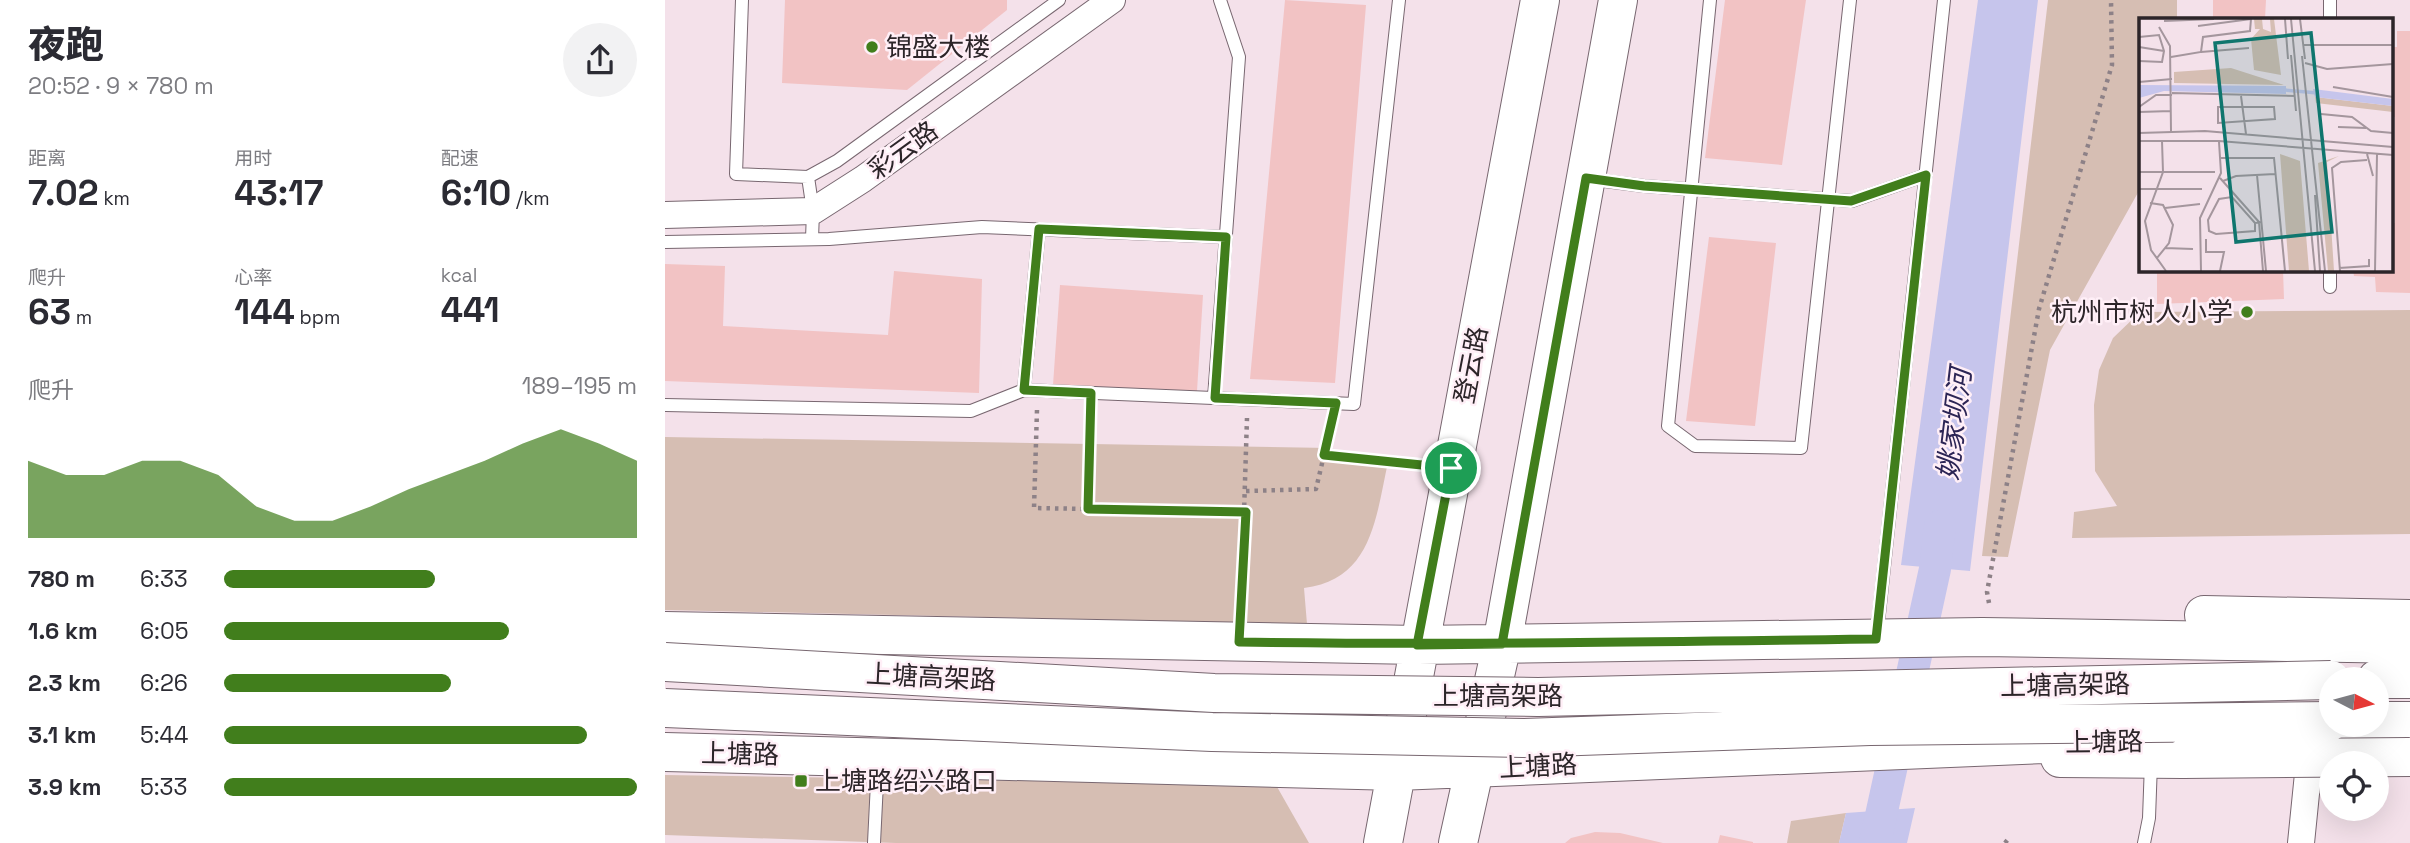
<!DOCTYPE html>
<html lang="zh">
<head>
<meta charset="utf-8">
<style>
	body { margin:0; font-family:"Space Grotesk","Noto Sans SC",sans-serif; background:#f2f2f3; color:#2b2b33; height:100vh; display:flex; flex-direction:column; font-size:26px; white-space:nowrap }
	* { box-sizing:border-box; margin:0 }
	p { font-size:23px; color:#7c7c81 }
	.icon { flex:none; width:38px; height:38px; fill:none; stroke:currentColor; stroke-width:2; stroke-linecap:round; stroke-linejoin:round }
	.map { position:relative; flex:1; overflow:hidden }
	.sheet { display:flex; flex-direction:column; background:#fff; width:665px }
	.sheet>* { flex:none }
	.needle { width:46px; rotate:96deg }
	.tools { position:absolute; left:1654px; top:667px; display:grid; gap:14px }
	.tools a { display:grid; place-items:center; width:70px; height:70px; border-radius:50%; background:#fff; box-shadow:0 7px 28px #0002; font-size:35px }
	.pin { position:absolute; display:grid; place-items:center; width:60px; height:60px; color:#fff; margin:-30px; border:4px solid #fff; border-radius:50%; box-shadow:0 2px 7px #0007 }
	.round { display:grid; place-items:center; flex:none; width:74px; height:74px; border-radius:37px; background:#f2f2f3 }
	.summary { display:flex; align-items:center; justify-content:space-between; height:119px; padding:0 28px }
	h1 { font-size:38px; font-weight:800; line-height:52px }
	.metrics { display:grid; grid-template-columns:repeat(3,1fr); gap:10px; height:119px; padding:7px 28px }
	.metrics div { display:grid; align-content:center }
	.metrics b { font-size:35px; font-weight:800 }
	.metrics small { font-size:19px; font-weight:400 }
	.metrics p { font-size:19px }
	.chart { height:196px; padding:14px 28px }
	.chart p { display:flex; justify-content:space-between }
	.chart svg { width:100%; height:126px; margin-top:7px; fill:#417e1c; opacity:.7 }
	ul { padding:0 28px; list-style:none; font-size:23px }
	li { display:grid; grid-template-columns:112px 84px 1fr; align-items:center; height:52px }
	li i { height:18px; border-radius:9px; background:#417e1c }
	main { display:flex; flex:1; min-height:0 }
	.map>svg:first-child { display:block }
	.green { fill:#d6beb3 }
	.water { fill:#c6c5ec }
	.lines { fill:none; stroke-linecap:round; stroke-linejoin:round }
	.canal { stroke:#c6c5ec; stroke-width:32 }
	.building { fill:#f2c3c4 }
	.service-casing { stroke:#786770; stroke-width:14 }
	.minor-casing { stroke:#786770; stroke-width:28 }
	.primary-casing { stroke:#786770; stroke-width:40 }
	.trunk-casing { stroke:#786770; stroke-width:40 }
	.path { stroke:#8d8187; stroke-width:4.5; stroke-dasharray:3.5 5; stroke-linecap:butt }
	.service { stroke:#fff; stroke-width:12 }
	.minor { stroke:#fff; stroke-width:26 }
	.primary { stroke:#fff; stroke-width:38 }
	.trunk { stroke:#fff; stroke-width:38 }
	.trunk-bridge-casing { stroke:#786770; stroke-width:40; stroke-linecap:butt }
	.trunk-bridge { stroke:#fff; stroke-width:38 }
	.route-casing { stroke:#fff; stroke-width:14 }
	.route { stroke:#417e1c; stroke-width:9 }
	.poi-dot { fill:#417e1c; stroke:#ffeff7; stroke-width:2.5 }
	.labels { text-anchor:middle; stroke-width:5; stroke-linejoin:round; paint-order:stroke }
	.poi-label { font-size:26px; fill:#2c2529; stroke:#ffeff7; text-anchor:start }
	.street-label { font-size:26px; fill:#2c2529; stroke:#ffeff7 }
	.water-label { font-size:28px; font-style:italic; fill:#2c2555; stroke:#ffeff7 }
	.inset-river { fill:none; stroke:#c6c5ec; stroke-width:3.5 }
	.inset-road { fill:none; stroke:#a4969d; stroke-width:2 }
	.view { fill:#0f766e; fill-opacity:0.15; stroke:#0f766e; stroke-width:3.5 }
	.inset-edge { fill:none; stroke:#2c2529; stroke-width:3.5 }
</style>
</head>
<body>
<main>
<section class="sheet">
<div class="summary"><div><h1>夜跑</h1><p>20:52 · 9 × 780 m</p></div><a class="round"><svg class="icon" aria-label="share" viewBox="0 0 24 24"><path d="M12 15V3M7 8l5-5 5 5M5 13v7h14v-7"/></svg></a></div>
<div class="metrics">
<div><p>距离</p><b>7.02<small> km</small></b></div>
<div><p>用时</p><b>43:17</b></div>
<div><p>配速</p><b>6:10<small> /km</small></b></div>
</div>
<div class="metrics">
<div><p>爬升</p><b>63<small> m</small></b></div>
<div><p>心率</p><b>144<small> bpm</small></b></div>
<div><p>kcal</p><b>441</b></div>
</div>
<div class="chart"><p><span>爬升</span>189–195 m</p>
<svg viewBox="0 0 160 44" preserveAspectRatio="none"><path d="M0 44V17L10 22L20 22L30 17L40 17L50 22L60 33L70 38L80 38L90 33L100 27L110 22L120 17L130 11L140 6L150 11L160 17V44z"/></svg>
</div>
<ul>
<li><b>780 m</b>6:33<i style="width:51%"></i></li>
<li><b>1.6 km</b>6:05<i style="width:69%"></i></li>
<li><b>2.3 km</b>6:26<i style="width:55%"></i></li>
<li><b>3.1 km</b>5:44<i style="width:88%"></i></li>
<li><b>3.9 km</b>5:33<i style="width:100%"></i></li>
</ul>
</section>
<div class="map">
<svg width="1745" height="843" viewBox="0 0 1745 843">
	<rect width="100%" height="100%" fill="#f4e1ea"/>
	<path class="green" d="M1383 0H1512V19H1476L1475 189 1385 350 1343 557 1317 556Z
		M1745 310V534L1407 538 1409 512 1452 506 1430 471 1429 405 1434 370 1448 338 1475 312Z
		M0 437 664 448V456L723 462C711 517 707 580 639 588L642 624 0 610Z
		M0 775 611 785 644 843H231L0 835Z
		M1181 813 1174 843H1122L1126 821Z"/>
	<path class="water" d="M1313 0H1373L1305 571 1236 565Z
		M1250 808 1242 843H1174L1181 813Z"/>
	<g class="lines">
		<path class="canal" d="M1210 843 1270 569 1275 526"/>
	</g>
	<path class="building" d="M120 0H342V10L242 90 117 83Z
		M620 0 701 5 670 383 585 379Z
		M1060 0H1141L1117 165 1040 158Z
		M1548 0H1601L1600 19H1548Z
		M1732 31H1745V293L1711 292 1710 277 1689 276 1688 270H1726V223H1730V117H1726V47H1732Z
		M1044 237 1111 243 1090 426 1021 421Z
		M0 264 60 266 58 326 223 335 229 271 317 279 314 393 0 381Z
		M1492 270H1618L1619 299 1492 304Z
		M395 285 538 295 532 391 388 385Z
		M930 832 955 833 998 843H900L906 838Z
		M1055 835 1088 842V843H1053Z"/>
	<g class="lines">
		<defs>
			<path id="service" d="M77 0 71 174 143 177 148 211 147 239
				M1045 0 1003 426 1030 446 1136 448 1185 0
				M1665 19V0
				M143 177 172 161 394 0
				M924 179 979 186 1187 201 1261 175
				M0 242 164 239 317 227 561 237
				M1665 287V270
				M359 390 374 229
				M549 398 574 57 555 0
				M0 405 306 411 359 390 689 404 734 0
				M1212 633 1279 0
				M209 843 213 762
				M1479 843 1484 818 1486 763"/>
			<path id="minor" d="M0 215 148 211 198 179 447 0
				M1636 843 1646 744"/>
			<path id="primary" d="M0 631 753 645 1317 637 1745 644
				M1621 739 1745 737
				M0 752 732 771 1428 742
				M1395 758 1518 759
				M718 843 875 0
				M793 843 837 644 953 0"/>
			<path id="trunk" d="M1539 615 1745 619
				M1712 679H1745
				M1712 721H1745"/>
		</defs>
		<use href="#service" class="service-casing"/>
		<use href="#minor" class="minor-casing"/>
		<use href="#primary" class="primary-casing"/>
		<use href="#trunk" class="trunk-casing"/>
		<path class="path" d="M372 410 369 508 581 512
			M659 455 756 465
			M581 491 651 489 667 421
			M423 509 426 412
			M1324 603 1322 592 1374 309 1447 65 1446 0
			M576 608 582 418
			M1340 843 1345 837"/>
		<use href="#service" class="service"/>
		<use href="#minor" class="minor"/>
		<use href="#primary" class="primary"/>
		<use href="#trunk" class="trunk"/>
		<defs>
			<path id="trunk-bridge" d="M0 662 549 693 873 697 1666 680
				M0 708 547 732 858 738 1205 726 1666 721
				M1518 759 1745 757"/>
		</defs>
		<use href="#trunk-bridge" class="trunk-bridge-casing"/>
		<use href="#trunk-bridge" class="trunk-bridge"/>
	</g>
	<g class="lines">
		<defs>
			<path id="route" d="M786 468 659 455 671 403 550 398 561 237 374 229 359 390 426 393 423 509 581 512 574 642C787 645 999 642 1211 639L1261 175 1186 201 979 186 921 178 837 644 752 645 786 468"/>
		</defs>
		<use href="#route" class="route-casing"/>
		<use href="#route" class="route"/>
	</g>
	<g class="poi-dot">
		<circle cx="207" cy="47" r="7"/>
		<circle cx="1582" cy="312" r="7"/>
		<rect x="129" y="774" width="14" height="14" rx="3.5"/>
	</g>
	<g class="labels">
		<g class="poi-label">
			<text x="221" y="56">锦盛大楼</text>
			<text x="1568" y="321" text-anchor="end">杭州市树人小学</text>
			<text x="150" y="790">上塘路绍兴路口</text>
		</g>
		<g class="street-label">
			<text transform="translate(238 150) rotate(-36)" y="9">彩云路</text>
			<text transform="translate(806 365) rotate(-79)" y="9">登云路</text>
			<text transform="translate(266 677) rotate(3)" y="9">上塘高架路</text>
			<text transform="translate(1400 685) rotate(-1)" y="9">上塘高架路</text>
			<text x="833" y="705">上塘高架路</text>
			<text transform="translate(1439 742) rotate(-1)" y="9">上塘路</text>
			<text transform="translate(75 754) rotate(1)" y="9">上塘路</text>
			<text transform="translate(873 766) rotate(-3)" y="9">上塘路</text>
		</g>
		<g class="water-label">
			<text transform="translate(1289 424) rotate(-83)" y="10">姚家坝河</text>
		</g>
	</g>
	<g transform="translate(1474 18)">
		<rect width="254" height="254" fill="#f4e1ea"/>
		<path d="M115 1H123L124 11 132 14 131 1H135L142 57 115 52 112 21 121 11H116ZM92 50 145 67 35 65V54ZM176 79 254 88V94L177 85ZM141 136 161 143 170 253H150ZM200 138 188 144 195 253H189L179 145Z" fill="#d6beb3"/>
		<path d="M1 67 147 68V76L25 73 0 80ZM174 71 254 81V88L176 79Z" fill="#c6c5ec"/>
		<path class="inset-river" d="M145 72 179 75"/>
		<path class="inset-road" d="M146 1 149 41M152 1 176 253M161 1 166 41M25 3 75 1M59 8 112 1M20 9 31 28 32 114M0 19 20 17 25 33 23 44 0 43M164 27H254M0 29 25 33M62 34 110 30M152 37 157 93M163 38 186 253M32 39 62 34 64 19 111 13 112 1M166 45 188 51 254 46M0 64 33 61M194 69 254 79M33 75 156 78M102 78 107 116M0 89 17 77H33M79 89H135L136 101 79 105ZM0 94 32 93M182 96 213 99 232 113 254 115M199 109 227 110M0 115 66 113 254 129M0 123H80L254 137M23 123 24 154 6 203 12 232 27 253M228 136 234 158M81 140H135L146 253M0 154H76M118 157 127 253M81 160 120 204 124 253M84 163 97 158 136 156M0 171H63M176 177 181 253M11 185 24 187 34 207 30 225 18 240M26 190 61 186M116 205 93 179 80 181 69 202 70 213 77 216 116 213V205L123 204M67 221V234H85L81 253M26 230 54 231M200 250 230 248V241M62 253 61 200 82 155 80 124M201 253 193 150 202 144 228 142M236 253 238 136"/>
		<path class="view" d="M172 15 193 214 97 224 76 25Z"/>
		<rect width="254" height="254" class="inset-edge"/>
	</g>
</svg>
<div class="tools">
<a><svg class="needle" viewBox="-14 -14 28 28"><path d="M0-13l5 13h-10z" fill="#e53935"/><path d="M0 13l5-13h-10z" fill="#7c7c81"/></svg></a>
<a><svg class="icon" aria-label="locate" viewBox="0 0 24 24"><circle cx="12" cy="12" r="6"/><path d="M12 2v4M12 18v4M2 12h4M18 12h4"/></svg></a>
</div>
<div class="pin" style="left:786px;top:468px;background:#1e9e55"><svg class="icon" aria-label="arrive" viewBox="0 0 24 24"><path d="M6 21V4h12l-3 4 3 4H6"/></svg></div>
</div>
</main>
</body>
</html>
